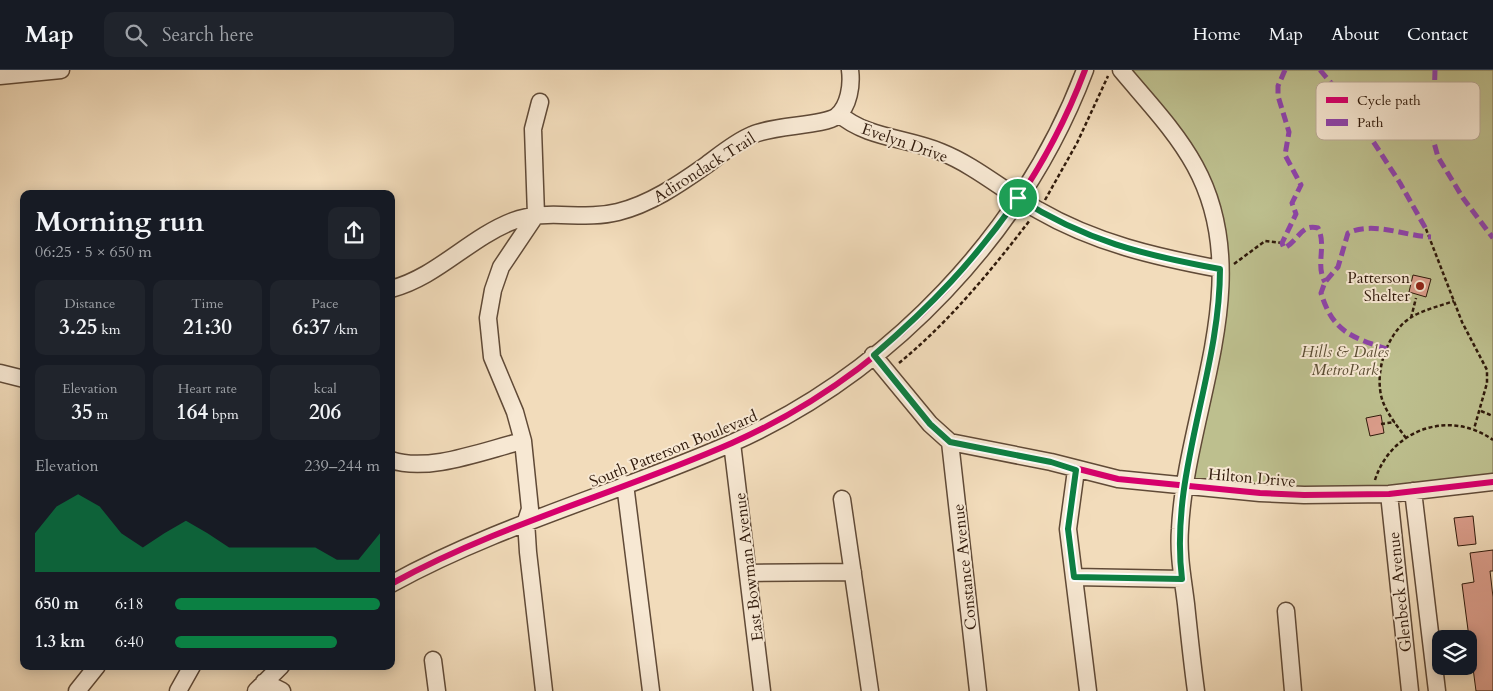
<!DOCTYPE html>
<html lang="en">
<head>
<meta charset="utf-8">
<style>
	body { margin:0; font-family:Cardo,serif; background:#20242c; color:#f1f3f6; height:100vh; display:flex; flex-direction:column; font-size:19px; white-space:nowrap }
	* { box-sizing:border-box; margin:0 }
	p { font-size:16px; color:#9ea1a6 }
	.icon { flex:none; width:28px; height:28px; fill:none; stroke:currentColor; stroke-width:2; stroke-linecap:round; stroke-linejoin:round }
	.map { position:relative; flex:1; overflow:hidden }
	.details { position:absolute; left:20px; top:120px; width:375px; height:480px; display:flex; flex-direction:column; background:#171b24; border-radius:10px; box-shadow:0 2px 12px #0003 }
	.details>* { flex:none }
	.fabs { position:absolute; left:1432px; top:560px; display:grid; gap:10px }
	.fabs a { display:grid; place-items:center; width:45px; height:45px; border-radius:10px; background:#171b24; box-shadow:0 2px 12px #0003; font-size:25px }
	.pin { position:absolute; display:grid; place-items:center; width:42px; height:42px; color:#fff; margin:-21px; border:2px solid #fff; border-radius:50%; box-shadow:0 1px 5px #0007 }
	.round { display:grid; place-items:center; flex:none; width:52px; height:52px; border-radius:10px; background:#20242c }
	.overview { display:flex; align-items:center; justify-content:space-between; height:85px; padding:0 15px }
	h1 { font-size:28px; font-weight:800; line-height:38px }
	.metrics { display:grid; grid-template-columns:repeat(3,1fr); gap:8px; height:85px; padding:5px 15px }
	.metrics div { display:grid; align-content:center; border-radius:10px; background:#20242c; text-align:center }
	.metrics b { font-size:21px; font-weight:800 }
	.metrics small { font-size:14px; font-weight:400 }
	.metrics p { font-size:14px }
	.chart { height:140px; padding:10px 15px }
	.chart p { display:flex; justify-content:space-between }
	.chart svg { width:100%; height:90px; margin-top:5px; fill:#0b8043; opacity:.7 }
	ul { padding:0 15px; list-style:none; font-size:16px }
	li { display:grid; grid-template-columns:80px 60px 1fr; align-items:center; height:38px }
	li i { height:12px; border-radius:6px; background:#0b8043 }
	header { display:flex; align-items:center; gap:30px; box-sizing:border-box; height:70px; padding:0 25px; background:#171b24; border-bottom:1px solid #363941 }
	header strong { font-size:24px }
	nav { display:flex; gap:28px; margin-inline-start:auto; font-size:18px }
	.search { width:350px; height:45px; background:#20242c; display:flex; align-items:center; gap:12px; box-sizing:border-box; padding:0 18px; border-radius:10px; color:#9ea1a6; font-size:19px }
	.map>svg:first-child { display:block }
	.green { fill:#bdbf8e; stroke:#766c4c }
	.building { fill:#db9d8b; stroke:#301a0b }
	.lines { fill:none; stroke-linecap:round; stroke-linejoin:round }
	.minor-casing { stroke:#604a37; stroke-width:19 }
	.path { stroke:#301a0b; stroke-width:2.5; stroke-dasharray:4 2.5; stroke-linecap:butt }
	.minor { stroke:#f7e8d3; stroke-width:16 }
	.quiet { stroke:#8e44ad; stroke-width:5; stroke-dasharray:10 5; stroke-linecap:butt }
	.cycleway-casing { stroke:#f7e8d3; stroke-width:9 }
	.cycleway { stroke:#d6006c; stroke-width:6 }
	.route-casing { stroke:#fff; stroke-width:10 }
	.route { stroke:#0b8043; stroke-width:6 }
	.poi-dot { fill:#8f2418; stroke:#f7e8d3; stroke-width:2 }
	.labels { text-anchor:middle; stroke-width:4; stroke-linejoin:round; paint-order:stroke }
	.street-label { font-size:16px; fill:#301a0b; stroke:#f7e8d3 }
	.poi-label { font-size:16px; fill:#301a0b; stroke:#f7e8d3; text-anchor:end }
	.park-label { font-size:16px; font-style:italic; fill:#5a4c32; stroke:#f7e8d3 }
	.key { fill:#f7e8d3; stroke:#bbaa97; stroke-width:1 }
	.key-label { font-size:14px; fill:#301a0b }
</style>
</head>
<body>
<header>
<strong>Map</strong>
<div class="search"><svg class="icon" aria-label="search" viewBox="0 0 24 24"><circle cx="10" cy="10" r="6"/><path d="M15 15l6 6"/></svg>Search here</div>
<nav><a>Home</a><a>Map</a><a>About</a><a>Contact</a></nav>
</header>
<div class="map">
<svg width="1493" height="621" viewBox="0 0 1493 621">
	<rect width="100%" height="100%" fill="#f2dcbb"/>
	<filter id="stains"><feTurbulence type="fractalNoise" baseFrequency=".004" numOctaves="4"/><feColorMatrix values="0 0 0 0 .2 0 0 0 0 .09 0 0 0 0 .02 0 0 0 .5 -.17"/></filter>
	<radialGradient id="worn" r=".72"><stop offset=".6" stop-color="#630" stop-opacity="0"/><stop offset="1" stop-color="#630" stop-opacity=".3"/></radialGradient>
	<path class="green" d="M1121 0H1493V412L1389 424 1185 415 1221 222 1204 117Z"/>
	<path class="building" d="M1413 205 1431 209 1426 227 1409 222Z
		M1381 345 1384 363 1370 366 1366 348Z
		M1473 446 1476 474 1458 476 1454 448Z
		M1493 480V501H1490L1493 527V621H1476L1462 514 1474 512 1470 483Z"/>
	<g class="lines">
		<defs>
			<path id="minor" d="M1121 0C1146 30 1176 61 1195 96 1258 211 1186 339 1180 459 1178 485 1183 509 1186 534 1189 563 1192 592 1196 621
				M0 6 61 0
				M540 32 533 59 536 145 501 197 493 220 488 248 492 287 515 342 523 371 530 439 526 451 528 482 544 621
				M839 44C866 68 908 68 941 82 976 96 1005 122 1038 140 1095 173 1156 187 1220 199
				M391 219C437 207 469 168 513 151 547 138 582 151 618 142 650 134 678 115 705 96 720 85 735 72 752 65 773 55 824 56 837 46 849 36 852 15 850 0
				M873 285 930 354 950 372 1051 392 1118 409 1260 423 1304 425 1389 424 1493 412
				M0 303 24 309
				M950 372 978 621
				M732 373 762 621
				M391 390C429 403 485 380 523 371
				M1076 400 1068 459 1088 621
				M625 414 651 621
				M1413 421 1437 621
				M1389 424 1410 621
				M842 429 870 621
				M748 503 853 502
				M1074 507 1182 509
				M391 514C500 454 619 423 732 373 890 303 1024 162 1085 0
				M1286 541 1293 621
				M433 590 437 621
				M264 612 282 621
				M77 621 97 596
				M178 621 192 596
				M256 621 281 596"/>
		</defs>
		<use href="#minor" class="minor-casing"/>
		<path class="path" d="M1045 130 1077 73 1108 6
			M1426 159 1462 252 1487 300V313L1474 359
			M1234 194 1265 171 1282 173
			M1411 248 1416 228
			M899 293C949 252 990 202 1030 150
			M1481 341 1493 346
			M1381 354 1395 352
			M1406 368C1398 357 1388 345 1383 332 1373 305 1386 264 1410 248 1422 240 1440 236 1454 231
			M1375 410C1391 359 1450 339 1493 370"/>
		<use href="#minor" class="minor"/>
		<path class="quiet" d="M1285 0 1278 16V26L1289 62 1285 85 1301 115 1292 133 1296 144 1282 173 1284 178C1298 172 1301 153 1318 158 1327 175 1315 195 1325 212
			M1320 0 1349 34 1400 113 1426 159
			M1435 0 1433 69 1438 87 1463 128 1493 168
			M1387 279C1351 267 1333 262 1321 223L1325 212 1338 197 1348 163C1374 151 1404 166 1431 167"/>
		<defs>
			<path id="cycleway" d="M873 285 930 354 950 372 1051 392 1118 409 1260 423 1304 425 1389 424 1493 412
				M391 514C500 454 619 423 732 373 890 303 1024 162 1085 0"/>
		</defs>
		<use href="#cycleway" class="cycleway-casing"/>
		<use href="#cycleway" class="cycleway"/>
	</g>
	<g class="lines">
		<defs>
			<path id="route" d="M1018 128C1086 171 1143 185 1220 199 1220 304 1169 404 1182 509L1074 507 1068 459 1076 400 1051 392 950 372 930 354 874 285C932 235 974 191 1018 128Z"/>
		</defs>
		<use href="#route" class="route-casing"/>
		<use href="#route" class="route"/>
	</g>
	<circle class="poi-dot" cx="1420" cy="216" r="5"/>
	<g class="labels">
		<g class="street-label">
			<text transform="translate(905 72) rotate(19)" y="6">Evelyn Drive</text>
			<text transform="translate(704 97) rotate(-32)" y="6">Adirondack Trail</text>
			<text transform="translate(673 378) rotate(-22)" y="6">South Patterson Boulevard</text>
			<text transform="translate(1252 407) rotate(5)" y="6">Hilton Drive</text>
			<text transform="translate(748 497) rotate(-97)" y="6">East Bowman Avenue</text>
			<text transform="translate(964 497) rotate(-96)" y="6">Constance Avenue</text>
			<text transform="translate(1399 522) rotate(-96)" y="6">Glenbeck Avenue</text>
		</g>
		<g class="poi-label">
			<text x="1410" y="213">Patterson<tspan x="1410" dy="18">Shelter</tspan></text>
		</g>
		<g class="park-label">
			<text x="1345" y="287">Hills &amp; Dales<tspan x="1345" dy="18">MetroPark</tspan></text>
		</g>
	</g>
	<rect x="1316" y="12" width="164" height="58" rx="8" class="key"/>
	<rect x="1326" y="27" width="22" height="6" fill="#d6006c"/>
	<rect x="1326" y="49" width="22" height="7" fill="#8e44ad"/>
	<g class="key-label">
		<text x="1357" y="35">Cycle path</text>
		<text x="1357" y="57">Path</text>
	</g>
	<rect width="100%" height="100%" filter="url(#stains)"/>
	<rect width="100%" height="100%" fill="url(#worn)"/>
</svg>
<div class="fabs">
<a><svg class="icon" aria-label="layers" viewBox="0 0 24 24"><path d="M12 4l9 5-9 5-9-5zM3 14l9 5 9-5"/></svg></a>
</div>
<div class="pin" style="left:1018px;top:128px;background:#1e9e55"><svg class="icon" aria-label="arrive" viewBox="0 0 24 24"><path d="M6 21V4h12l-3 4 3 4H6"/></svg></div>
<section class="details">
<div class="overview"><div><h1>Morning run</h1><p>06:25 · 5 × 650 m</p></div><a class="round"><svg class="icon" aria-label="share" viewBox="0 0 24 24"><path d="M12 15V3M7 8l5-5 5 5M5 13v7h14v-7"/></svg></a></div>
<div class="metrics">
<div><p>Distance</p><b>3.25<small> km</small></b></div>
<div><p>Time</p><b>21:30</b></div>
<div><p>Pace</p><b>6:37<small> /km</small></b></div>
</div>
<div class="metrics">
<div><p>Elevation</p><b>35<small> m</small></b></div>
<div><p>Heart rate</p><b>164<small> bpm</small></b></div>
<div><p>kcal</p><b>206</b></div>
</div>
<div class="chart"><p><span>Elevation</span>239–244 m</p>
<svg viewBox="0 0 160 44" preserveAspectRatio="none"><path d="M0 44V25L10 12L20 6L30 12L40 25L50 32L60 25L70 19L80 25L90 32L100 32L110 32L120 32L130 32L140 38L150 38L160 25V44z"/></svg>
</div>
<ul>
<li><b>650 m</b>6:18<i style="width:100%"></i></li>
<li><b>1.3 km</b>6:40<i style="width:79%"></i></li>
</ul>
</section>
</div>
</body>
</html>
